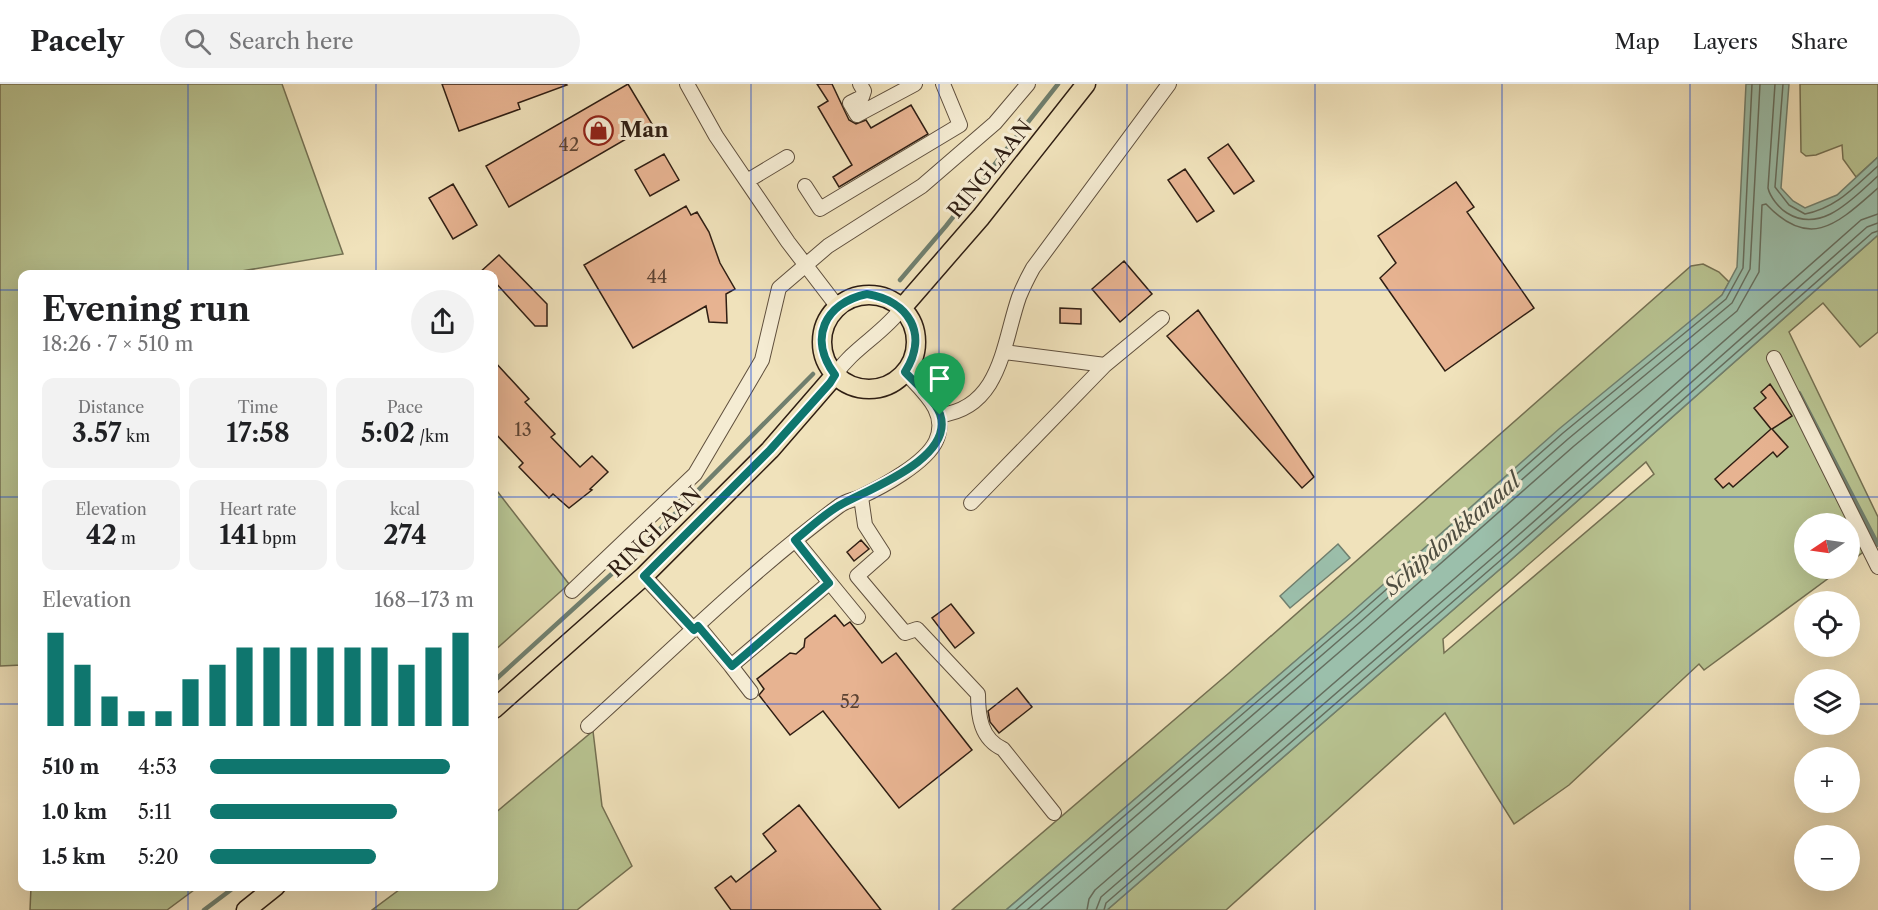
<!DOCTYPE html>
<html lang="en">
<head>
<meta charset="utf-8">
<style>
	body { margin:0; font-family:"Libre Caslon Text",serif; background:#f2f2f2; color:#202124; height:100vh; display:flex; flex-direction:column; font-size:22px; white-space:nowrap }
	* { box-sizing:border-box; margin:0 }
	p { font-size:20px; color:#757577 }
	.icon { flex:none; width:33px; height:33px; fill:none; stroke:currentColor; stroke-width:2; stroke-linecap:round; stroke-linejoin:round }
	.map { position:relative; flex:1; overflow:hidden }
	.panel { position:absolute; left:18px; top:186px; width:480px; height:621px; display:flex; flex-direction:column; background:#fff; border-radius:12px; box-shadow:0 6px 24px #0002 }
	.panel>* { flex:none }
	.needle { width:39px; rotate:257deg }
	.fabs { position:absolute; left:1794px; top:429px; display:grid; gap:12px }
	.fabs a { display:grid; place-items:center; width:66px; height:66px; border-radius:50%; background:#fff; box-shadow:0 6px 24px #0002; font-size:30px }
	.pin { position:absolute; display:grid; place-items:center; width:51px; height:51px; color:#fff; margin:-62px -26px; border-radius:50% 50% 50% 0; rotate:-45deg; box-shadow:0 0 6px #0007 }
	.pin .icon { rotate:45deg }
	.round { display:grid; place-items:center; flex:none; width:63px; height:63px; border-radius:32px; background:#f2f2f2 }
	.head { display:flex; align-items:center; justify-content:space-between; height:102px; padding:0 24px }
	h1 { font-size:33px; font-weight:800; line-height:45px }
	.metrics { display:grid; grid-template-columns:repeat(3,1fr); gap:9px; height:102px; padding:6px 24px }
	.metrics div { display:grid; align-content:center; border-radius:12px; background:#f2f2f2; text-align:center }
	.metrics b { font-size:26px; font-weight:800 }
	.metrics small { font-size:16px; font-weight:400 }
	.metrics p { font-size:16px }
	.chart { height:168px; padding:12px 24px }
	.chart p { display:flex; justify-content:space-between }
	.chart svg { width:100%; height:108px; margin-top:6px; stroke:#0f766e; stroke-width:6 }
	ul { padding:0 24px; list-style:none; font-size:20px }
	li { display:grid; grid-template-columns:96px 72px 1fr; align-items:center; height:45px }
	li i { height:15px; border-radius:8px; background:#0f766e }
	header { display:flex; align-items:center; gap:36px; box-sizing:border-box; height:84px; padding:0 30px; background:#fff; border-bottom:2px solid #e0e0e0 }
	header strong { font-size:28px }
	nav { display:flex; gap:33px; margin-inline-start:auto; font-size:21px }
	.search { width:420px; height:54px; background:#f2f2f2; display:flex; align-items:center; gap:15px; box-sizing:border-box; padding:0 21px; border-radius:33px; color:#757577; font-size:22px }
	.map>svg:first-child { display:block }
	.green { fill:#b8c391; stroke:#747052; stroke-width:1.5; fill-rule:evenodd }
	.water { fill:#9bbfab; stroke:#707f6e; stroke-width:1.5 }
	.lines { fill:none; stroke-linecap:round; stroke-linejoin:round }
	.shore { stroke:#656e5f; stroke-width:1.5 }
	.stream { stroke:#707f6e; stroke-width:4.5 }
	.building { fill:#e7b391; stroke:#2f1e13; stroke-width:1.5 }
	.minor-casing { stroke:#5f4f3d; stroke-width:16 }
	.major-casing { stroke:#2f1e13; stroke-width:21 }
	.minor { stroke:#f5ecd3; stroke-width:14 }
	.major { stroke:#f0e2bb; stroke-width:18 }
	.route-casing { stroke:#fff; stroke-width:12 }
	.route { stroke:#0f766e; stroke-width:8 }
	.grid { fill:none; stroke:#1d4ed8; stroke-width:1.5; stroke-opacity:0.55 }
	.labels { text-anchor:middle; stroke-width:6; stroke-linejoin:round; paint-order:stroke }
	.number-label { font-size:18px; fill:#5d4332 }
	.poi-label { font-size:21px; font-weight:bold; fill:#2f1e13; stroke:#f5ecd3; text-anchor:start }
	.street-label { font-size:21px; fill:#2f1e13; stroke:#f5ecd3 }
	.water-label { font-size:22px; font-style:italic; fill:#4f4e41; stroke:#f5ecd3 }
</style>
</head>
<body>
<header>
<strong>Pacely</strong>
<div class="search"><svg class="icon" aria-label="search" viewBox="0 0 24 24"><circle cx="10" cy="10" r="6"/><path d="M15 15l6 6"/></svg>Search here</div>
<nav><a>Map</a><a>Layers</a><a>Share</a></nav>
</header>
<div class="map">
<svg width="1878" height="826" viewBox="0 0 1878 826">
	<rect width="100%" height="100%" fill="#f0e2bb"/>
	<filter id="stains"><feTurbulence type="fractalNoise" baseFrequency=".00333" numOctaves="4"/><feColorMatrix values="0 0 0 0 .2 0 0 0 0 .09 0 0 0 0 .02 0 0 0 .5 -.17"/></filter>
	<radialGradient id="worn" r=".72"><stop offset=".6" stop-color="#630" stop-opacity="0"/><stop offset="1" stop-color="#630" stop-opacity=".3"/></radialGradient>
	<path class="green" d="M0 0H282L343 170 224 190H22V581L0 582Z
		M1800 0H1878V73L1856 93 1843 75 1842 61 1816 71 1806 72 1801 68Z
		M1878 151V248L1860 263 1823 219 1789 248 1878 433V457L1850 478V440H1804V484L1841 485 1704 586 1699 580 1569 701 1514 740 1445 629 1226 826H1107L1514 473ZM1646 378 1654 390 1444 569 1443 555Z
		M1703 180 1719 188 1729 198 1722 211 1006 826H952L1229 589 1691 182Z
		M494 403 569 500 494 567Z
		M593 647 602 722 632 782 577 826H372L403 803 494 802V730Z
		M31 803V802L198 803 167 826H30Z"/>
	<path class="water" d="M1746 0H1789L1781 104 1793 117 1805 124 1837 111 1878 73V151L1514 473 1107 826H1006L1351 529 1559 345 1722 211 1737 183Z
		M1338 460 1350 474 1290 524 1280 512Z"/>
	<g class="lines">
		<path class="shore" d="M1775 0 1768 104C1770 113 1779 124 1787 129 1822 151 1854 113 1878 92
			M1783 0 1775 103 1789 121 1805 130C1837 124 1855 102 1878 82
			M1015 826 1354 534 1563 349 1726 215 1743 184 1752 0
			M1027 826 1359 539 1568 355 1732 219 1750 185 1760 0
			M1040 826 1365 546 1574 362 1737 227 1759 188 1762 121 1766 120C1811 168 1839 138 1878 104
			M1087 826 1089 815 1095 806 1499 456 1861 136 1878 130
			M1096 826 1101 813 1505 463 1867 143 1878 139
			M1104 826 1106 819 1510 468 1872 149 1878 147"/>
		<path class="stream" d="M900 196 946 142 1058 0
			M1799 309 1878 461
			M636 469 813 290
			M494 597 616 486
			M204 826 236 802"/>
	</g>
	<path class="building" d="M442 0H566L567 1 518 19 520 25 459 47Z
		M628 0 652 40 509 123 486 82Z
		M817 0H832L849 36 856 40 866 36 871 44 911 21 928 50 839 103 833 93 852 81 818 23 828 17Z
		M1228 60 1254 97 1234 110 1208 74Z
		M664 70 679 96 650 112 635 86Z
		M1185 85 1214 127 1197 138 1168 96Z
		M1456 98 1474 123 1467 128 1534 224 1445 287 1380 194 1396 179 1378 152Z
		M453 100 477 141 453 155 429 114Z
		M686 122 691 131 697 128 709 148 720 179 735 205 726 210 727 239 709 238 706 222 633 264 584 181Z
		M499 171 547 220V242H535L494 197V190H478Z
		M1124 177 1152 210 1120 238 1092 205Z
		M1060 224 1081 225V240L1060 239Z
		M1198 226 1314 393 1302 404 1167 252Z
		M494 277 529 315 525 318 555 350 551 353 580 383 592 372 608 388 590 405 592 406 569 424 553 410 549 414 519 383 523 379 494 348Z
		M1770 300 1792 332 1772 345 1788 363 1777 373 1773 368 1733 403 1729 399 1723 404 1715 395 1771 345 1754 324 1766 314 1761 308Z
		M861 456 869 465 854 477 847 468Z
		M951 520 974 549 955 564 932 534Z
		M835 531 844 542 850 538 882 579 896 569 972 666 899 724 823 627 790 651 759 611 764 605 757 595 790 569 796 570 804 563 805 555Z
		M1017 604 1032 623 999 649 990 638 988 627Z
		M799 721 881 826H731L715 804 731 792 736 798 776 767 763 750Z"/>
	<g class="lines">
		<defs>
			<path id="minor" d="M687 0 716 52 788 158 837 222
				M860 0 864 7 862 13 850 19 857 31 915 0
				M747 97 787 73
				M805 102 820 125 960 41 943 0
				M1004 268 1105 281 1162 234
				M1774 274 1878 483
				M835 291C853 264 883 250 902 224
				M940 331C1001 324 1003 259 1019 213 1023 203 1028 193 1033 184L1169 0
				M861 413 865 441 883 469 857 492 905 549 917 545 978 610C978 633 981 655 1003 665L1054 729
				M971 419 1105 281
				M795 456 858 533
				M644 492 694 546
				M572 507 695 390 762 276 779 204 828 162 922 102 995 39 1028 0
				M698 542 731 582
				M751 608 731 582 829 499
				M588 642C670 568 750 488 839 422 845 417 853 416 860 413 882 403 926 379 936 357 949 328 923 308 905 288"/>
			<path id="major" d="M822 258a47 47 0 1 1 94 0a47 47 0 1 1-94 0Z
				M902 224 981 133 1086 0
				M494 625 644 492 770 366 835 291
				M246 826 276 802"/>
		</defs>
		<use href="#minor" class="minor-casing"/>
		<use href="#major" class="major-casing"/>
		<use href="#minor" class="minor"/>
		<use href="#major" class="major"/>
	</g>
	<g class="lines">
		<defs>
			<path id="route" d="M867 210C909 217 929 250 905 288 916 300 934 315 940 330 955 374 869 405 842 420 825 429 810 444 795 456L829 499 732 582 698 542 694 546 644 492 770 366 830 299 835 291C808 255 824 219 867 210Z"/>
		</defs>
		<use href="#route" class="route-casing"/>
		<use href="#route" class="route"/>
	</g>
	<path class="grid" d="M188 0V190M376 0V190M563 0V826M751 0V826M939 0V826M1127 0V826M1315 0V826M1502 0V826M1690 0V826M0 206H22M494 206H1878M0 413H22M494 413H1878M0 620H22M494 620H1804M1850 620H1878M188 802V826M376 802V826"/>
	<defs>
		<symbol id="shop-ring" viewBox="-11 -11 22 22"><circle r="9.5" fill="#f5ecd3" stroke="#8f2418" stroke-width="1.5"/><path d="M-5-2.5h2.3a2.7 3.5 0 0 1 5.4 0H5L5.5 6h-11ZM-1.5-2.5h3a1.5 2.3 0 0 0-3 0Z" fill="#8f2418"/></symbol>
	</defs>
	<g fill-rule="evenodd">
		<use href="#shop-ring" x="582" y="30" width="33" height="33"/>
	</g>
	<g class="labels">
		<g class="number-label">
			<text x="569" y="67">42</text>
			<text x="657" y="199">44</text>
			<text x="523" y="352">13</text>
			<text x="850" y="624">52</text>
		</g>
		<g class="poi-label">
			<text x="620" y="53">Man</text>
		</g>
		<g class="street-label">
			<text transform="translate(990 85) rotate(-51)" y="7">RINGLAAN</text>
			<text transform="translate(655 448) rotate(-44)" y="7">RINGLAAN</text>
		</g>
		<g class="water-label">
			<text transform="translate(1452 450) rotate(-41)" y="8">Schipdonkkanaal</text>
		</g>
	</g>
	<rect width="100%" height="100%" filter="url(#stains)"/>
	<rect width="100%" height="100%" fill="url(#worn)"/>
</svg>
<div class="fabs">
<a><svg class="needle" viewBox="-14 -14 28 28"><path d="M0-13l5 13h-10z" fill="#e53935"/><path d="M0 13l5-13h-10z" fill="#757577"/></svg></a>
<a><svg class="icon" aria-label="locate" viewBox="0 0 24 24"><circle cx="12" cy="12" r="6"/><path d="M12 2v4M12 18v4M2 12h4M18 12h4"/></svg></a>
<a><svg class="icon" aria-label="layers" viewBox="0 0 24 24"><path d="M12 4l9 5-9 5-9-5zM3 14l9 5 9-5"/></svg></a>
<a>+</a>
<a>−</a>
</div>
<div class="pin" style="left:940px;top:331px;background:#1e9e55"><svg class="icon" aria-label="arrive" viewBox="0 0 24 24"><path d="M6 21V4h12l-3 4 3 4H6"/></svg></div>
<section class="panel">
<div class="head"><div><h1>Evening run</h1><p>18:26 · 7 × 510 m</p></div><a class="round"><svg class="icon" aria-label="share" viewBox="0 0 24 24"><path d="M12 15V3M7 8l5-5 5 5M5 13v7h14v-7"/></svg></a></div>
<div class="metrics">
<div><p>Distance</p><b>3.57<small> km</small></b></div>
<div><p>Time</p><b>17:58</b></div>
<div><p>Pace</p><b>5:02<small> /km</small></b></div>
</div>
<div class="metrics">
<div><p>Elevation</p><b>42<small> m</small></b></div>
<div><p>Heart rate</p><b>141<small> bpm</small></b></div>
<div><p>kcal</p><b>274</b></div>
</div>
<div class="chart"><p><span>Elevation</span>168–173 m</p>
<svg viewBox="0 0 160 44" preserveAspectRatio="none"><path d="M5 44V6M15 44V19M25 44V32M35 44V38M45 44V38M55 44V25M65 44V19M75 44V12M85 44V12M95 44V12M105 44V12M115 44V12M125 44V12M135 44V19M145 44V12M155 44V6"/></svg>
</div>
<ul>
<li><b>510 m</b>4:53<i style="width:91%"></i></li>
<li><b>1.0 km</b>5:11<i style="width:71%"></i></li>
<li><b>1.5 km</b>5:20<i style="width:63%"></i></li>
</ul>
</section>
</div>
</body>
</html>
